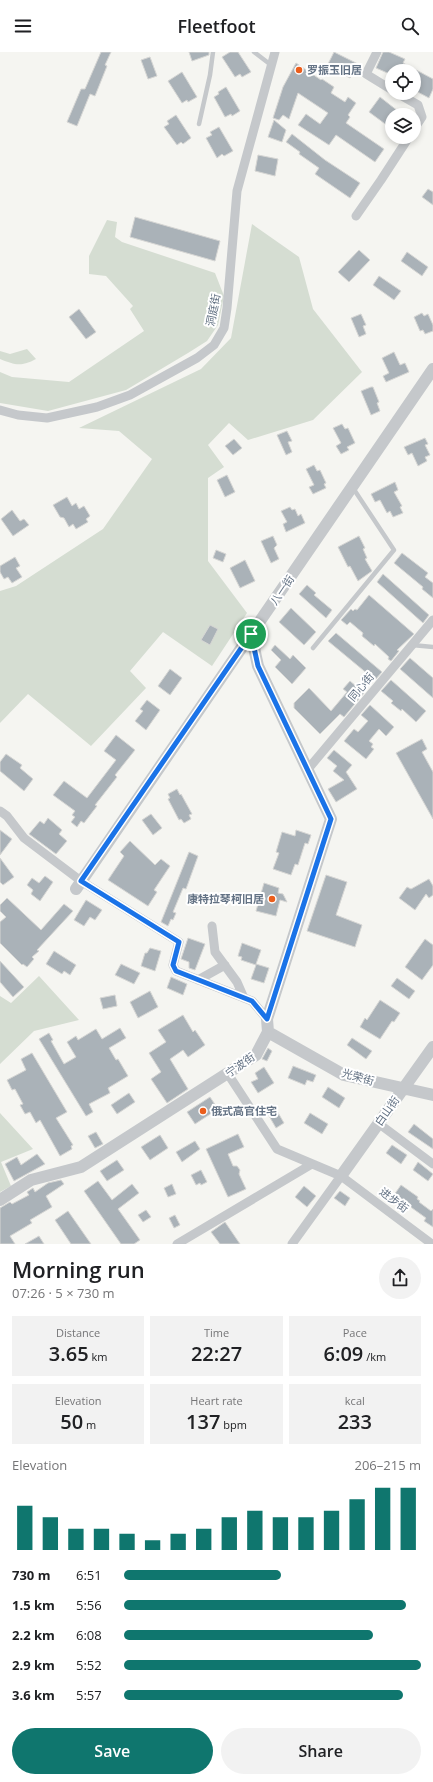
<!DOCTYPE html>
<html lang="en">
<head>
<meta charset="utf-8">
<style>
	body { margin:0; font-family:"Open Sans","Noto Sans SC",sans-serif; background:#f2f2f2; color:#202124; height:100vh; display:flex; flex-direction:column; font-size:15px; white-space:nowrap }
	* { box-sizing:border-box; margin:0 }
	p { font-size:13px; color:#757577 }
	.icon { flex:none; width:22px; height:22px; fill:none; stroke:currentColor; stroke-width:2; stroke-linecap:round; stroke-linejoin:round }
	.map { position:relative; height:1192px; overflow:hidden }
	.panel { display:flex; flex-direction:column; background:#fff; flex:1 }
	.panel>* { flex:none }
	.controls { position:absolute; left:385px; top:12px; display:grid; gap:8px }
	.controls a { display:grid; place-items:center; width:36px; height:36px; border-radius:50%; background:#fff; box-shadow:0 2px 6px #0003; font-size:20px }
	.pin { position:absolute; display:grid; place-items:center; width:34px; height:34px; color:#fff; margin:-17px; border:2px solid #fff; border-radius:50%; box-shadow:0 1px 4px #0007 }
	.round { display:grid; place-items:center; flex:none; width:42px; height:42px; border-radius:21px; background:#f2f2f2 }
	.headline { display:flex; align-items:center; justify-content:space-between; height:68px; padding:0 12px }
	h1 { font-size:22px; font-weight:600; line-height:30px }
	.figures { display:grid; grid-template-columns:repeat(3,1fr); gap:6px; height:68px; padding:4px 12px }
	.figures div { display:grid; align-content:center; border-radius:0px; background:#f2f2f2; text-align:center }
	.figures b { font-size:20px; font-weight:600 }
	.figures small { font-size:11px; font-weight:400 }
	.figures p { font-size:11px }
	.chart { height:112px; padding:8px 12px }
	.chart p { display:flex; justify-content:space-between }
	.chart svg { width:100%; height:72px; margin-top:4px; stroke:#0f766e; stroke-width:6 }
	.action { display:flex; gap:8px; margin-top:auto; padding:8px 12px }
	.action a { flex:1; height:46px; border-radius:24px; background:#0f766e; color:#fff; font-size:16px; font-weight:600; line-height:46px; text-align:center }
	.action a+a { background:#f2f2f2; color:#202124 }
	ul { padding:0 12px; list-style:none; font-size:13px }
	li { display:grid; grid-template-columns:64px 48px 1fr; align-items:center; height:30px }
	li i { height:10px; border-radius:5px; background:#0f766e }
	header { display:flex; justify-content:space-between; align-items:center; height:52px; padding:0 12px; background:#fff; font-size:18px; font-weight:600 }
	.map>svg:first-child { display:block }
	.green { fill:#d5ddd2 }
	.building { fill:#aab2b8; stroke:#d6d6d4 }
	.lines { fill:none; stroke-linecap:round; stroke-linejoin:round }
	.service { stroke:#c5c8cb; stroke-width:4.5 }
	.minor { stroke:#c5c8cb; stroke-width:9 }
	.tertiary { stroke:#c5c8cb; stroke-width:12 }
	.route-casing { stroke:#fff; stroke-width:8 }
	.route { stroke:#1a73e8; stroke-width:5 }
	.poi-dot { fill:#eb5e1c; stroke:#fff; stroke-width:1.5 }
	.labels { text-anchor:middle; stroke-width:4; stroke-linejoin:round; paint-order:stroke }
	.poi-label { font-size:11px; font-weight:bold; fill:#637284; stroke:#fff; text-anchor:start }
	.street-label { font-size:11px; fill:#637284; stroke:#fff }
</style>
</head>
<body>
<header><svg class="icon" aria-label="menu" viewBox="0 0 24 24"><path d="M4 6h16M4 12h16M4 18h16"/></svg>Fleetfoot<svg class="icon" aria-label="search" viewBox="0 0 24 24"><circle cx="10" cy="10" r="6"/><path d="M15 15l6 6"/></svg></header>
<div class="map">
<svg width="433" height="1192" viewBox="0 0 433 1192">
	<rect width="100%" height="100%" fill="#f5f5f1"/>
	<path class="green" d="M107 168 117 170 115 185 122 190 215 221 224 244 218 273 207 289 188 301 126 338 48 359 0 351V320L12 325 69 330 144 279 130 257 133 254 106 224 89 222V204Z
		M252 172 299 205 313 257 362 320 313 368 248 388 229 371 208 393 224 415 208 426V509L247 561 212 614 163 580 130 619 146 636 91 694 28 642 0 671V539L16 534 103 477 152 407 119 379 79 376 201 317 231 286Z
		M27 297 36 307C21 315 15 313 0 307V299L10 302Z
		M39 924 79 968 34 979 0 1012V944L11 951Z
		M0 1061 33 1097 1 1110 11 1134 0 1140Z"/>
	<path class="building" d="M101 0H111L105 13 107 14 95 44 90 42 77 74 67 70 81 37H85Z
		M189 0H209V3L192 9Z
		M230 0H238L251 20 242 25 240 22 235 25 222 5Z
		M334 0 358 12 350 26 327 14Z
		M383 0H389L405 7 403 11 433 27V37L429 46 414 38V19H392V23L376 16Z
		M150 5 157 24 148 27 141 8Z
		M296 11 321 28 322 27 334 35 331 41 345 50 348 45 356 51 348 63 350 65 346 71 384 97 375 110 336 83 329 93 298 73 306 62 320 72 328 61 298 41 289 67 283 63 279 68 273 66 283 35Z
		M182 20 197 45 188 50 187 48 182 51 168 29Z
		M226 35 240 59 232 64 231 62 225 65 214 45 219 42 218 40Z
		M380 45 403 63H392V77L369 60Z
		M176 63 191 86 183 92 181 90 177 93 164 75 169 72 167 69Z
		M274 68 286 78 282 90 268 85Z
		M219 75 233 99 224 104 222 102 217 106 206 86 212 83 210 80Z
		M292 82 325 108 360 131 350 146 315 122 319 116 299 102 300 100 286 90Z
		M258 103 278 107 275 124 255 119Z
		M428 137 433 140V153L422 145Z
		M135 165 220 189 215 209 130 185Z
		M359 198 370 208 349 230 338 220Z
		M407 200 428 215 422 224 401 209Z
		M379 224 401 239 394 248 373 233Z
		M79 257 96 280 86 287 69 265Z
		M422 261 424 264 428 262 433 273V279L425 282 423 278 420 279 414 265Z
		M361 262 366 273 363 274 366 282 359 285 351 266Z
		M394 300 400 313 405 311 409 320 386 330 383 324 389 321 382 306Z
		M371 335H373L379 350 377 351 380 359 371 363 361 339Z
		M342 372 345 377 348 376 355 391 347 395 349 398 341 402 336 394 341 391 333 376Z
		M287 379 292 389 288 390 292 400 286 403 277 383Z
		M425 386 428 392 425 393 430 403 425 405 427 409 418 414 412 401 408 403 404 395Z
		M234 387 242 396 233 403 225 394Z
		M314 413 317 419 320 418 326 431 324 432 326 436 313 442 309 435 314 433 306 417Z
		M227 423 235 440 225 445 217 428Z
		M395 430 398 438 394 440 402 454 400 455 403 461 393 465 390 459 387 461 380 448 375 450 371 442Z
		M67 445 72 454 76 451 79 457 84 454 90 464 86 467 88 470 76 477 73 472 69 475 64 466 60 465 53 453Z
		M290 455 292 458 295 457 298 464 301 462 305 471 286 480 283 472 287 470 281 459Z
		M12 458 20 469 24 467 29 473 13 484 1 467Z
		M273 484 277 493 274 496 279 507 271 511 261 489Z
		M359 484 365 496 363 497 367 506 365 507 372 519 358 529 350 514 348 515 338 495Z
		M216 498 226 502 223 510 213 506Z
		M402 501 428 521 425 525 433 531V546L422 537 423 535 394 511Z
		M15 505 20 514 16 516 22 525 12 531 8 525 4 527 0 520V514Z
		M245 508 255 529 240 536 230 516Z
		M383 522 429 563 423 571 377 530Z
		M307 533 316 541 314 543 332 558 326 566 299 542Z
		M369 543 414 582 397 598 399 599 391 609 388 607 389 605 375 592 374 594 362 584 363 581 350 570 347 573 341 568 351 557 353 559 355 557 357 558Z
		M291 556 316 580 304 593 279 570Z
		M210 573 218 577 210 593 201 588Z
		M336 581 382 620 375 628 328 589Z
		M275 593 290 607 293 603 306 616 292 632 275 615 281 608 271 598Z
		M410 606 433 626V646L400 617Z
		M170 617 182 626 170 643 158 634Z
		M391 628 426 659 416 670 402 657 401 659 391 651 393 649 381 639Z
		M350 629 364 641 344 665 340 662 320 682 294 656V651L309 636 331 659 347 640 343 637Z
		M147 648 160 658 146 678 135 669 143 659 140 657Z
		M370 653 394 675 386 684 379 677 369 689 373 692 371 695 374 697 366 707 344 689 354 677 358 680 368 669 361 663Z
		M116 683 135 698 115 723 117 725 95 753 97 754 84 771 81 769 77 775 71 770 75 765 72 763 75 759 53 743 64 729 87 746 116 708 104 699Z
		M422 687 427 697 422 700 433 720V767L396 701Z
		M334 698 352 713 346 720 357 737 336 750 328 737 344 728 333 719 337 714 327 706Z
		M6 702 22 713 20 716 33 727 24 739 0 719V710Z
		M177 737 180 743 181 742 192 762 189 763 191 767 184 771 181 767 179 768 168 747 170 746 168 742Z
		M151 762 162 776 153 783 142 768Z
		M48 766 62 778 59 782 67 789 56 802 29 782 40 769 44 772Z
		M0 778 12 787 0 803Z
		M296 778 311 783 308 792 305 791 298 813 295 812 291 823 273 817 279 801 276 800 282 780 295 784Z
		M130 789 155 813 161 807 170 814 154 838 157 840 148 854 108 828 124 804 120 800Z
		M189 800 198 804 186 837 183 836 173 860 176 861 173 868 171 867 168 874 161 870Z
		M0 806 14 825 3 833 0 830Z
		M326 823 347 830 336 863 362 873 355 895 307 879Z
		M45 824 53 830 40 849 31 842 33 838 27 833 32 826 39 831Z
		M429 827 433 834V843L429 846 426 842 415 858 399 846 407 835 411 837Z
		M264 831 279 836 278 841 283 842 287 850 280 848 276 864 256 859Z
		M7 846 41 878 64 852 73 859 37 898 39 899 32 905 34 907 27 915 23 912 22 913 0 891V870L6 865 0 859V853Z
		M86 848 102 858 95 868 90 865 84 874 74 868Z
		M188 886 205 892 195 918 189 916V910L181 907Z
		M425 887 433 893V913L422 928 405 915Z
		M242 891 261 898 256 912 269 916 264 931 251 927 256 913 241 908 242 905 238 904Z
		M150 896 161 899 155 919 141 914 145 901H147Z
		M54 899 76 913 70 923 64 919 62 922 46 912Z
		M0 909 24 935 13 945 0 930Z
		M121 912 140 921 134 932 115 923Z
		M171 925 187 932 183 943 167 936Z
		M397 926 415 939 409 947 391 934Z
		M150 939 158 955 138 966 130 950Z
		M115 943 117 954 103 957 100 946Z
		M380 948 400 961 394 970 392 969 380 987 360 975 365 966 367 968Z
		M183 963 193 980 195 978 205 993 188 1005 183 998 170 1007 188 1037 167 1051 151 1027 161 1020 149 1001 166 990 158 978Z
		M120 976 126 986 109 996 116 1008 118 1007 128 1024 108 1036 110 1041 89 1052 93 1060 86 1064 39 987 49 981 53 988 51 989 64 1012 76 1005 67 990 76 984 78 988 96 977 102 987Z
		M352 986 372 999 366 1007 347 993Z
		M268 996 272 999 267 1009 262 1007Z
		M32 1001 67 1060 56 1066 73 1093 71 1094 72 1097 60 1104 40 1068 36 1071 30 1060 25 1062 20 1053 23 1052 15 1037 12 1038 7 1028 26 1018 21 1007Z
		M293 1014 316 1023 313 1030 307 1028 305 1033 288 1026Z
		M264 1015 274 1031 258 1041 251 1030 258 1027 255 1021Z
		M328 1035 345 1046 339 1056 322 1045Z
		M129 1041 135 1050 117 1062 111 1053Z
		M210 1045 218 1057 195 1072 187 1060Z
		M273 1052 284 1071 276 1076 265 1057Z
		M310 1061 328 1072 322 1082 304 1071Z
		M414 1072 433 1087V1097L408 1080Z
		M96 1080 103 1092 95 1096 88 1084Z
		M238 1082 244 1095 228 1102 233 1114H237L240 1118 239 1122 246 1137 228 1145 206 1097Z
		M160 1083 168 1096 150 1108 141 1095Z
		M195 1089 200 1097 182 1110 176 1100Z
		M392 1093 407 1103 401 1112 386 1101Z
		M37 1102 45 1112 14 1129 5 1112 17 1105 21 1113Z
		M117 1108 124 1118 107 1129 100 1119Z
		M418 1110 433 1122 428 1129 413 1118Z
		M201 1118 207 1130 201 1133 200 1131 196 1133 191 1123Z
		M61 1128 64 1132 46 1144 52 1155 30 1168 32 1171 10 1184 15 1192H0V1156L10 1150 12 1152 29 1143 27 1140 33 1136 35 1140 48 1131Z
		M98 1129 112 1148 132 1132 139 1141 118 1157 140 1188 134 1192H121L84 1139Z
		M172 1132 176 1142 168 1145 164 1136Z
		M401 1133 418 1145 417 1147 420 1149 419 1150 431 1159 433 1157V1175L424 1169 426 1166 394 1143Z
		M304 1134 316 1144 307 1155 295 1145Z
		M340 1139 350 1146 345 1154 334 1146Z
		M146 1158 151 1165 143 1170 138 1163Z
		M68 1159 91 1192H71L55 1168Z
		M175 1163 180 1173 174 1176 169 1166Z
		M225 1170 240 1192H220L211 1180Z
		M39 1184 44 1192H25Z"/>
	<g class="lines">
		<path class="service" d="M254 0 271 13
			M199 72 210 23 213 0
			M412 593 433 595
			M313 596 394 498 353 436"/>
		<path class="minor" d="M377 0 366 22 392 38
			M397 41 418 53 422 65 414 77
			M356 164 381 128 409 85
			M0 358 18 363 47 366 97 355 130 343 197 306 214 293 224 276 227 256 237 139 275 0
			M308 717 433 568
			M0 759 7 764 24 786 81 829 179 890 173 913 176 919 252 949 267 967
			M212 874 215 900 237 930 244 946
			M198 928 225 913
			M228 1022 277 1097 341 1124 432 1192
			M378 1071 433 1112
			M177 1192 312 1112
			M292 1192 341 1124"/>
		<path class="tertiary" d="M76 837 433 317
			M268 980 344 1023 433 1043
			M341 1124 433 995
			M0 1148 31 1128 81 1115 256 1003 268 980 267 967 331 767 258 614 251 582"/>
	</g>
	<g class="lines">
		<defs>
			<path id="route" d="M251 582 258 614 331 767 267 967 252 949 176 919 173 913 179 890 81 829Z"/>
		</defs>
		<use href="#route" class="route-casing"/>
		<use href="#route" class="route"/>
	</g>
	<g class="poi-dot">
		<circle cx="299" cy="18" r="4"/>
		<circle cx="272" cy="847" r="4"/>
		<circle cx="203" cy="1059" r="4"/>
	</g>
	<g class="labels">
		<g class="poi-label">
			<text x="307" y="22">罗振玉旧居</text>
			<text x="264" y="851" text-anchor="end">康特拉琴柯旧居</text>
			<text x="211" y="1063">俄式高官住宅</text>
		</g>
		<g class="street-label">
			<text transform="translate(213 258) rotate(-79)" y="4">洞庭街</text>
			<text transform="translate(282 538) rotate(-56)" y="4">八一街</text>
			<text transform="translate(361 635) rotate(-50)" y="4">同心街</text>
			<text transform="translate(240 1013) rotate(-35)" y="4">宁波街</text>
			<text transform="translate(358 1025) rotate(16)" y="4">光荣街</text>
			<text transform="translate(387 1059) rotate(-55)" y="4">白山街</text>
			<text transform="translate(394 1148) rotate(37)" y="4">进步街</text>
		</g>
	</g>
</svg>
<div class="controls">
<a><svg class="icon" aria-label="locate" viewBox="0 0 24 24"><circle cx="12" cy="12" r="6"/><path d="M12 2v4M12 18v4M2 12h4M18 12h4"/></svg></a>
<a><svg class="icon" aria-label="layers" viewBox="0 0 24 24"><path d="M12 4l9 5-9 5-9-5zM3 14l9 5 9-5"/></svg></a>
</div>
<div class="pin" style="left:251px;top:582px;background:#1e9e55"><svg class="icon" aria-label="arrive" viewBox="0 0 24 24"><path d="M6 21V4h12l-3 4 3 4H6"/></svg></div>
</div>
<section class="panel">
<div class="headline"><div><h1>Morning run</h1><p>07:26 · 5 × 730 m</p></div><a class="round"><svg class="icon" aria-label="share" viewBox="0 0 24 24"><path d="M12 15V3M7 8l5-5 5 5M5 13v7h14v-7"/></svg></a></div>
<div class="figures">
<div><p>Distance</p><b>3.65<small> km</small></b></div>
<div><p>Time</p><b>22:27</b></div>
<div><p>Pace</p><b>6:09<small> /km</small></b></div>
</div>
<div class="figures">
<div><p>Elevation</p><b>50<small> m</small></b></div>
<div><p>Heart rate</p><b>137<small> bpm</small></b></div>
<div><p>kcal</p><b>233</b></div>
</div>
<div class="chart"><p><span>Elevation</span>206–215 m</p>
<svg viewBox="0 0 160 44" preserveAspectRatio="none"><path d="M5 44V17M15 44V24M25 44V31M35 44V31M45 44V34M55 44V38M65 44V34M75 44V31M85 44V24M95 44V20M105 44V24M115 44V24M125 44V20M135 44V13M145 44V6M155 44V6"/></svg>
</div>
<ul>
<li><b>730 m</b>6:51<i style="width:53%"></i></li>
<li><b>1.5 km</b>5:56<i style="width:95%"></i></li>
<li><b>2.2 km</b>6:08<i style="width:84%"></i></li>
<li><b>2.9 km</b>5:52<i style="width:100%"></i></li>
<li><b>3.6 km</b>5:57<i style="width:94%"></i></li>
</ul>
<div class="action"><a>Save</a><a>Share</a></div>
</section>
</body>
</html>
